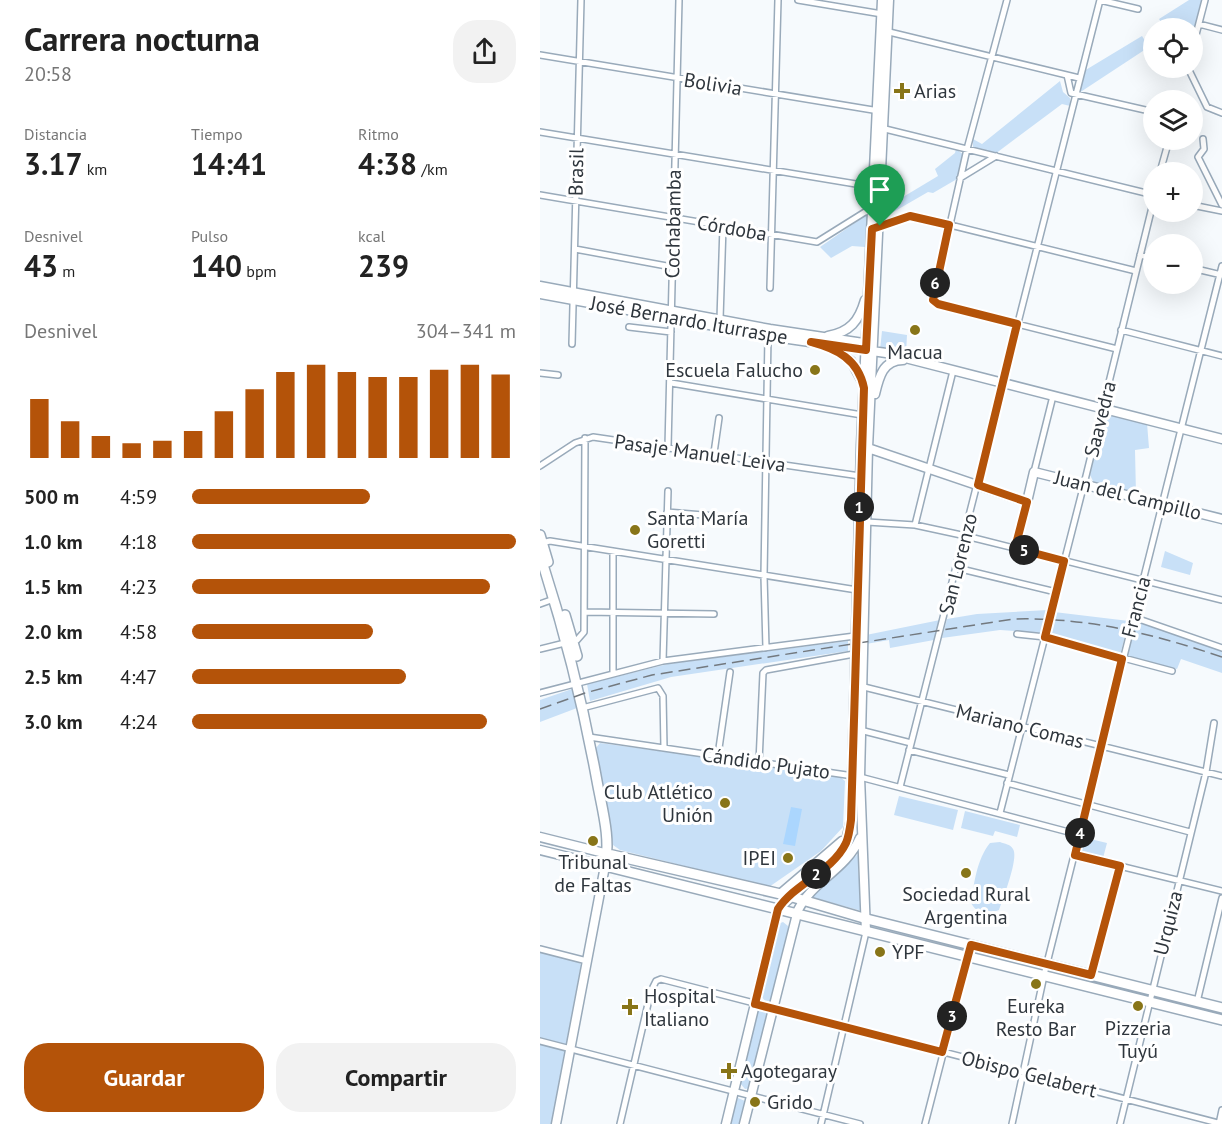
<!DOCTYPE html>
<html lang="es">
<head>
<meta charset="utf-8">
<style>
	body { margin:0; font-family:"PT Sans",sans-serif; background:#f2f2f2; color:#222; height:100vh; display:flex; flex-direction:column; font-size:22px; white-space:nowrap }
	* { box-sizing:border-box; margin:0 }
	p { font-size:20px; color:#767676 }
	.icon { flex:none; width:33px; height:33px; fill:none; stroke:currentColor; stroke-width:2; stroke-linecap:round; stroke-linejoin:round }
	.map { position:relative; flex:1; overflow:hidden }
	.panel { display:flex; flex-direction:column; background:#fff; width:540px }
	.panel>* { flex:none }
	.controls { position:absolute; left:603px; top:18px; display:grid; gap:12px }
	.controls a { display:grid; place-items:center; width:60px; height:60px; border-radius:50%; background:#fff; box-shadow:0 6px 24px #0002; font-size:30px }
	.pin { position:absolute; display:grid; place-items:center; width:51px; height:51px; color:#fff; margin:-62px -26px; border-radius:50% 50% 50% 0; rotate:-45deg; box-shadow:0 0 6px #0007 }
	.pin .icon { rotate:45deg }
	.km { position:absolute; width:30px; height:30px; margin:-15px; border-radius:50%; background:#222; color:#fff; font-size:16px; line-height:30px; text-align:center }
	.round { display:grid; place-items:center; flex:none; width:63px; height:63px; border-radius:24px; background:#f2f2f2 }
	.head { display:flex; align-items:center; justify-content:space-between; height:102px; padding:0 24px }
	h1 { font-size:33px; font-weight:700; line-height:45px }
	.figures { display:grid; grid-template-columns:repeat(3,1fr); gap:9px; height:102px; padding:6px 24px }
	.figures div { display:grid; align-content:center }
	.figures b { font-size:30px; font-weight:700 }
	.figures small { font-size:16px; font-weight:400 }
	.figures p { font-size:16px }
	.chart { height:168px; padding:12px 24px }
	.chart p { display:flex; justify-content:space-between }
	.chart svg { width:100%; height:108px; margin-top:6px; stroke:#b45309; stroke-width:6 }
	.cta { display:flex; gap:12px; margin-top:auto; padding:12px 24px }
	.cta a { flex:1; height:69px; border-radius:24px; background:#b45309; color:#fff; font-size:24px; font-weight:700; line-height:69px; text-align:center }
	.cta a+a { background:#f2f2f2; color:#222 }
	ul { padding:0 24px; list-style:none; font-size:20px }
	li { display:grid; grid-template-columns:96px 72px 1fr; align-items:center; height:45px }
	li i { height:15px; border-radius:8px; background:#b45309 }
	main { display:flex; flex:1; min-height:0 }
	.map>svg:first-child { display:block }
	.green { fill:#c8e0f7 }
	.water { fill:#abd6fe }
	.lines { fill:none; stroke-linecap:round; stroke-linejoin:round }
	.street-casing { stroke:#99aaba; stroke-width:8 }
	.secondary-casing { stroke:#99aaba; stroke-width:11 }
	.primary-casing { stroke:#99aaba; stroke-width:12 }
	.street { stroke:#fff; stroke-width:5 }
	.secondary { stroke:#fff; stroke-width:8 }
	.primary { stroke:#fff; stroke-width:9 }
	.rail { stroke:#73797f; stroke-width:1.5; stroke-dasharray:12 6; stroke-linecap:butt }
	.route-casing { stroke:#fff; stroke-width:12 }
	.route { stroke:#b45309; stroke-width:8 }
	.poi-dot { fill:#887518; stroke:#fff; stroke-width:2 }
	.labels { text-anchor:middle; stroke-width:6; stroke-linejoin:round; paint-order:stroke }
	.street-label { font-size:20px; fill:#2f363d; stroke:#fff }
	.poi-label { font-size:20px; fill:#2f363d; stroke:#fff; text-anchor:start }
</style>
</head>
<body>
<main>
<section class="panel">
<div class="head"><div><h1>Carrera nocturna</h1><p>20:58</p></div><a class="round"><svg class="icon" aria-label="share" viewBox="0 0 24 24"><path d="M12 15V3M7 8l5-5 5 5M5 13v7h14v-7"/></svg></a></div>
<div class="figures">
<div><p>Distancia</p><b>3.17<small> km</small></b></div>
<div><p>Tiempo</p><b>14:41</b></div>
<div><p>Ritmo</p><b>4:38<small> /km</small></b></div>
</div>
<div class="figures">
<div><p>Desnivel</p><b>43<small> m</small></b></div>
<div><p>Pulso</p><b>140<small> bpm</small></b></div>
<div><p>kcal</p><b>239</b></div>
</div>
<div class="chart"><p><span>Desnivel</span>304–341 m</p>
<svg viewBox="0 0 160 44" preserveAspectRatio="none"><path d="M5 44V20M15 44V29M25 44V35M35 44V38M45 44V37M55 44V33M65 44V25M75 44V16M85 44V9M95 44V6M105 44V9M115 44V11M125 44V11M135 44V8M145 44V6M155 44V10"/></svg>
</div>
<ul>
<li><b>500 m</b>4:59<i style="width:55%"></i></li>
<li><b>1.0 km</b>4:18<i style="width:100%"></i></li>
<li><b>1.5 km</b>4:23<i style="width:92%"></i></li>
<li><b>2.0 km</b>4:58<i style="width:56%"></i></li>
<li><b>2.5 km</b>4:47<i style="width:66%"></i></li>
<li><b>3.0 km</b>4:24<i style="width:91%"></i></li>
</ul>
<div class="cta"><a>Guardar</a><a>Compartir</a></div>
</section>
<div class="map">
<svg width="682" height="1124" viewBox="0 0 682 1124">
	<rect width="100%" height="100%" fill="#f6fafd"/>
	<path class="green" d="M649 0H662L654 32 652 28H628L631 26 629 22 623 25 619 19Z
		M602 36 609 47 539 93 544 71Z
		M520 81 523 92 530 98V106L522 104 455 154 433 147V139L442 144Z
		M416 149 424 155 417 179 393 193 388 192 343 218V209L398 176 395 169 415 153Z
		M329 213 325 247 312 246 291 258 280 247Z
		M342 331 367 335 366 354 340 350Z
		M570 414 607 423 609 448 595 450 596 494 554 483 550 475 564 417Z
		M625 551 653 563 650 575 621 567Z
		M508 610 502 633 460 630 402 638 407 619 437 614Z
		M514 612 589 621 580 655 509 635Z
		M400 620 394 640 350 648 349 640 326 644V635Z
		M600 622 682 651V673L641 659 637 669 586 657 594 625Z
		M308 641V651L131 677 50 701 47 684 128 664Z
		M32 689 37 708 0 722V700Z
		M60 743 298 775 305 781 303 827 281 851 229 887 80 850 73 845 56 748Z
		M359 796 418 810 413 830 354 815Z
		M425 811 480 825 477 837 455 831 453 836 421 828Z
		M542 837 567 843 563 858 538 852Z
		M460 842C465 844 470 844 473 849 479 858 463 898 459 910 447 915 438 915 431 903 434 883 437 859 450 843Z
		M319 853 321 866H318L322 911 271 897Z
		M243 922 248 926V930L231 1001 226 1002 221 996 238 924Z
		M0 951 38 961 41 965 11 1124H0Z
		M222 1009 227 1012V1017L210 1088 205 1089 200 1083 217 1011Z
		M198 1098 205 1101 201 1124H188Z"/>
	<path class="water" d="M251 807 262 809 255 846 243 844Z"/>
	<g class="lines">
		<defs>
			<path id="street" d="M258 0 342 14
				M467 0 427 149 393 300 397 304 577 349
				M560 0 598 9
				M659 24 682 30
				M345 31 539 78
				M652 50 665 0
				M0 55 339 111
				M648 68 667 107 682 113
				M527 75 531 93 614 112
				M341 128 614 195
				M0 132 334 187
				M663 139 664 149 658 157 682 205
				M620 172 629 140
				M420 178 456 156
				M0 195 277 242 325 212 333 210
				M652 205 682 211
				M336 228 370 215 596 271
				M35 249 132 267
				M600 255 614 258
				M652 268 682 275
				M230 288 238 0
				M180 319 183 226
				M89 327 131 332
				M581 330 682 356
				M32 344 41 0
				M0 373 18 375
				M131 383 322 415
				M128 447 139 0
				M174 453 179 418
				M0 466 35 443 53 437 320 476
				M494 472 513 396
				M127 512 175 516
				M327 522 375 525 426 536 682 600
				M375 525 413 371
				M1 543 10 541 317 590
				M475 548 487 502
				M417 568 516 592
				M0 604 14 599
				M45 612 174 614
				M593 617 682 648
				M477 634 505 637 632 671
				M226 648 224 576 228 336
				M0 649 37 640 44 632 45 438
				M123 661 128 491
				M73 673V551
				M320 686 682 776
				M0 693 123 661 315 636
				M46 707 118 688 123 696 124 748
				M320 730 371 743
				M49 737 320 777 540 835
				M369 750 469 775
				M178 755 190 672
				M219 762 223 673 226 670 314 654
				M467 783 650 832
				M360 787 560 0
				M460 813 544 484 614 199
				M535 855 682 891
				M0 949 47 961
				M551 975 580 866
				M657 1002 682 898
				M0 1041 320 1124
				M80 1124 111 991 116 981 121 979 682 1124
				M281 1124 326 932
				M385 1124 431 945
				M472 1124 505 971 682 266
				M580 1124 666 772 674 723
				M679 1124 682 1110"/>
			<path id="secondary" d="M0 286 230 329 330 344
				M0 294 228 336 346 353 682 439
				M288 336C310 332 319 321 325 300
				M292 348 311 361 322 381
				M335 394C339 377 343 360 363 360
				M325 447 487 502 494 472 682 519
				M0 837 68 854
				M0 850 65 866 16 1124
				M240 894 302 841
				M326 932 320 777 328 448 349 0
				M186 1124 238 909 293 860 305 845 311 820 321 445 342 0
				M204 1124 258 910C273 880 305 871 320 838"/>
			<path id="primary" d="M0 535 8 562
				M0 555C24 629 43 704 57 781 62 809 71 838 65 866L682 1020
				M25 615 37 656
				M68 854 249 896 327 919 682 1008"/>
		</defs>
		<use href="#street" class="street-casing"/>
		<use href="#secondary" class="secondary-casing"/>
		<use href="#primary" class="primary-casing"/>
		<use href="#street" class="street"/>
		<use href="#secondary" class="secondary"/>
		<use href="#primary" class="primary"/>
		<path class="rail" d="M0 709 45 693 112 675 474 619C547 617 613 634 682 657"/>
	</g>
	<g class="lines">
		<defs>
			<path id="route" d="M370 216 409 225 393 300 398 304 477 324 438 485 487 502 475 548 524 561 505 637 582 659 535 855 580 866 551 975 431 945 402 1052 215 1004 238 909C255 883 292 872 306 843 309 836 310 828 311 820L324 388C318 359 297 349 271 342L326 350 332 229Z"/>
		</defs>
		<use href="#route" class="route-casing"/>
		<use href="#route" class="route"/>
	</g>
	<g class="poi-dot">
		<path d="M359 82h6v6h6v6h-6v6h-6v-6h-6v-6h6z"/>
		<circle cx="375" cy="330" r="6"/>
		<circle cx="275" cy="370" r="6"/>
		<circle cx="95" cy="530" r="6"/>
		<circle cx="185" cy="803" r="6"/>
		<circle cx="53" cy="841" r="6"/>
		<circle cx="248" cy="858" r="6"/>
		<circle cx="426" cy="873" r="6"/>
		<circle cx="340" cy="952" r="6"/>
		<circle cx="496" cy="984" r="6"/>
		<circle cx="598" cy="1006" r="6"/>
		<path d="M87 998h6v6h6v6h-6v6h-6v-6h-6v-6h6z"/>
		<path d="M186 1062h6v6h6v6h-6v6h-6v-6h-6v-6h6z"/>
		<circle cx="215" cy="1102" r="6"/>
	</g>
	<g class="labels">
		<g class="street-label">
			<text transform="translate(173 84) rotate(9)" y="7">Bolivia</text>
			<text transform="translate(36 172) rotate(-89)" y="7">Brasil</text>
			<text transform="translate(133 224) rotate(-89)" y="7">Cochabamba</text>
			<text transform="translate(192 228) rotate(10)" y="7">Córdoba</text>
			<text transform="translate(149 320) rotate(10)" y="7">José Bernardo Iturraspe</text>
			<text transform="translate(560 419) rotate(-76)" y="7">Saavedra</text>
			<text transform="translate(160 453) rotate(8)" y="7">Pasaje Manuel Leiva</text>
			<text transform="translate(588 495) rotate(14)" y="7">Juan del Campillo</text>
			<text transform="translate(418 564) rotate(-76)" y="7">San Lorenzo</text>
			<text transform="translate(596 607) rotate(-75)" y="7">Francia</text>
			<text transform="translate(480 726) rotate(14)" y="7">Mariano Comas</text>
			<text transform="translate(226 763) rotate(8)" y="7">Cándido Pujato</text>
			<text transform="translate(628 923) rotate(-76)" y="7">Urquiza</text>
			<text transform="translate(489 1074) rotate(14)" y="7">Obispo Gelabert</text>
		</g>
		<g class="poi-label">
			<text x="374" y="98">Arias</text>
			<text x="375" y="359" text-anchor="middle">Macua</text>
			<text x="263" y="377" text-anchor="end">Escuela Falucho</text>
			<text x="107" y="525">Santa María<tspan x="107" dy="23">Goretti</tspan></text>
			<text x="173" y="799" text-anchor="end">Club Atlético<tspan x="173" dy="23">Unión</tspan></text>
			<text x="236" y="865" text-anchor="end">IPEI</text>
			<text x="53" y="869" text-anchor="middle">Tribunal<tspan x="53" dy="23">de Faltas</tspan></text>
			<text x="426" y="901" text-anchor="middle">Sociedad Rural<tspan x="426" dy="23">Argentina</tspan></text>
			<text x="352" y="959">YPF</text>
			<text x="104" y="1003">Hospital<tspan x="104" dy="23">Italiano</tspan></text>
			<text x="496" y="1013" text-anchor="middle">Eureka<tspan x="496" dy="23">Resto Bar</tspan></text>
			<text x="598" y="1035" text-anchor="middle">Pizzeria<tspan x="598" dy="23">Tuyú</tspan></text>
			<text x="201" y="1078">Agotegaray</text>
			<text x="227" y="1109">Grido</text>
		</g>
	</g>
</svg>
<div class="controls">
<a><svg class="icon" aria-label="locate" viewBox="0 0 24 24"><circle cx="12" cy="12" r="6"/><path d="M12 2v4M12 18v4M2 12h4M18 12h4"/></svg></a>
<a><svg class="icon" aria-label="layers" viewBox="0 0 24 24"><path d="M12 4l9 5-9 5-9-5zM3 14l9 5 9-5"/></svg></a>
<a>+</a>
<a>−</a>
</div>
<div class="pin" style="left:340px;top:226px;background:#1e9e55"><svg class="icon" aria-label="arrive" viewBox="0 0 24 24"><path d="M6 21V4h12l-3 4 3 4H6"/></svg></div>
<b class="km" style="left:319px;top:507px">1</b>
<b class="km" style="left:276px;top:874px">2</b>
<b class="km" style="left:412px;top:1016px">3</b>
<b class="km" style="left:540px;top:833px">4</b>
<b class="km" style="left:484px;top:550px">5</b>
<b class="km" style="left:395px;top:283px">6</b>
</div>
</main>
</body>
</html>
